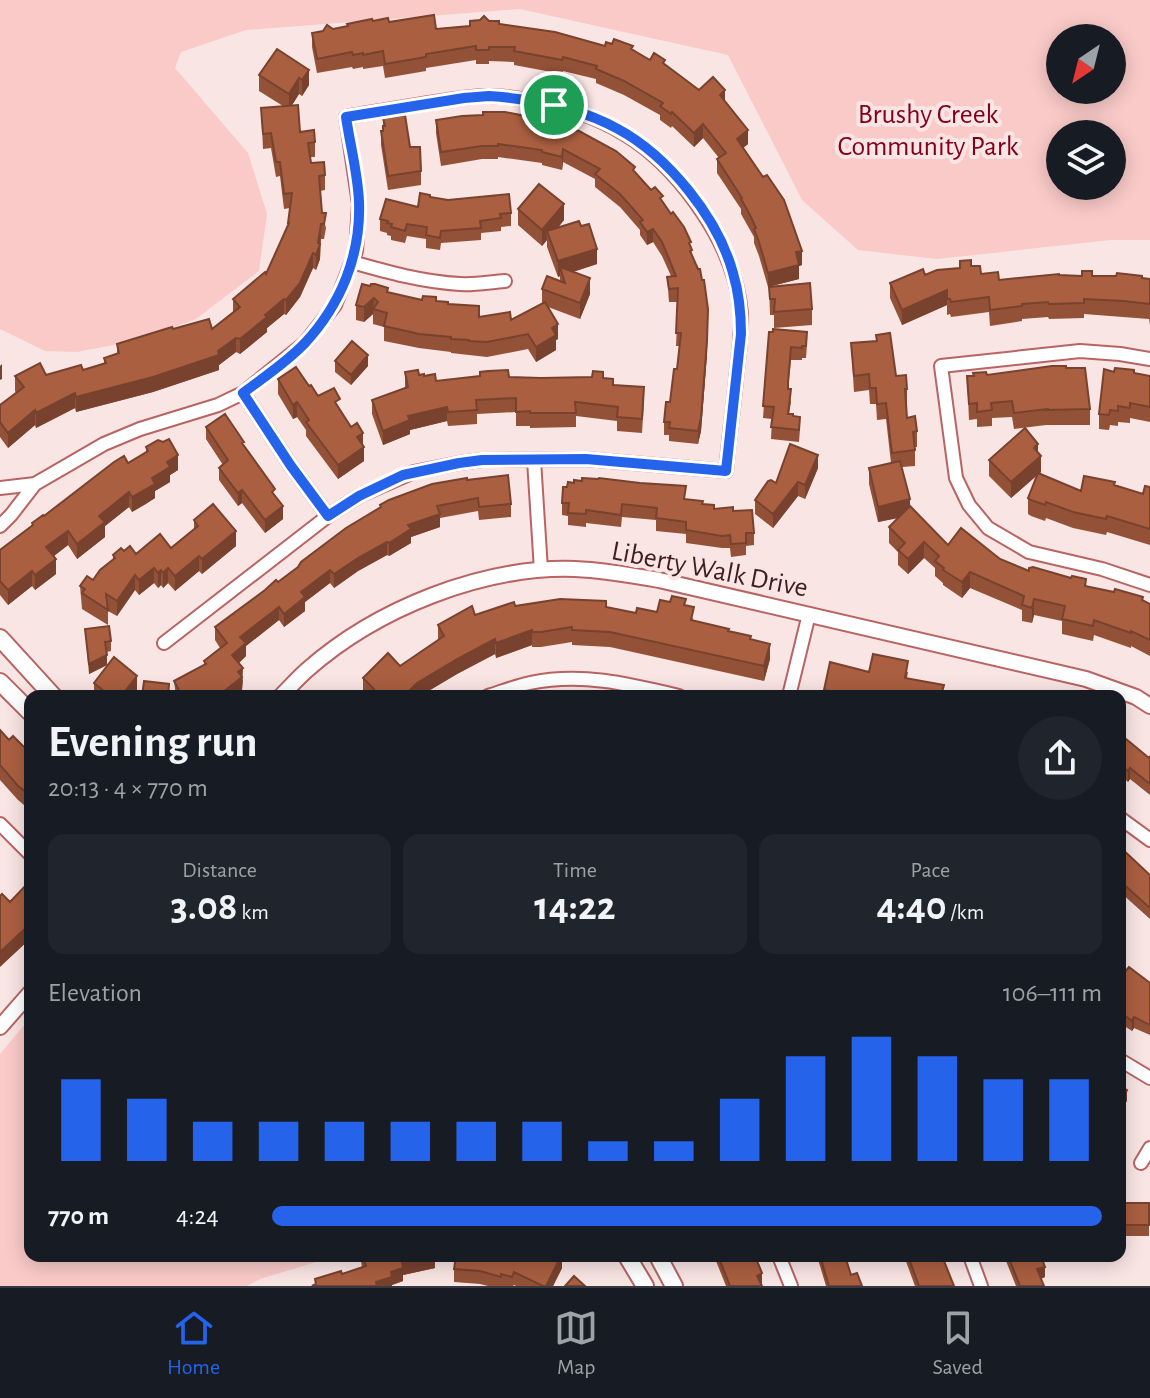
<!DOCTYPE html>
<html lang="en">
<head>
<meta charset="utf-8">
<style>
	body { margin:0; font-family:"Alegreya Sans",sans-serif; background:#20242c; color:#f1f3f6; height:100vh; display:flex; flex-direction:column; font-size:30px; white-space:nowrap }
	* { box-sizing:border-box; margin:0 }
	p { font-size:26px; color:#9ea1a6 }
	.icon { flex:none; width:44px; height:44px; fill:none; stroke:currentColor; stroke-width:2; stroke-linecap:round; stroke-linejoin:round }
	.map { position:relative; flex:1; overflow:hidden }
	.details { position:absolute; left:24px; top:690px; width:1102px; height:572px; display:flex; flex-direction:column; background:#171b24; border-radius:16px; box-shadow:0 4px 20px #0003 }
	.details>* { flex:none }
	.needle { width:52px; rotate:215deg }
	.controls { position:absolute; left:1046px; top:24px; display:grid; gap:16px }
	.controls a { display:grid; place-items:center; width:80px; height:80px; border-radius:50%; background:#171b24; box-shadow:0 4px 20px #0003; font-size:40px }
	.pin { position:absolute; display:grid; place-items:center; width:68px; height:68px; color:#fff; margin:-34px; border:4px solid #fff; border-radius:50%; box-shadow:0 2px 8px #0007 }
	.round { display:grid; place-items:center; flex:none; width:84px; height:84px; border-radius:42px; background:#20242c }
	.summary { display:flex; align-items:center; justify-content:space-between; height:136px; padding:0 24px }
	h1 { font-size:44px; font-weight:700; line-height:60px }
	.figures { display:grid; grid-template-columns:repeat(3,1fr); gap:12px; height:136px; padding:8px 24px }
	.figures div { display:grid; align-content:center; border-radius:16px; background:#20242c; text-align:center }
	.figures b { font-size:40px; font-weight:700 }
	.figures small { font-size:22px; font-weight:400 }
	.figures p { font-size:22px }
	.chart { height:224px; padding:16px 24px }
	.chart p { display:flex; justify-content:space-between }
	.chart svg { width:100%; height:144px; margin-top:8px; stroke:#2563eb; stroke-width:6 }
	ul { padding:0 24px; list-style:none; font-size:26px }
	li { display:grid; grid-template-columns:128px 96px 1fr; align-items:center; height:60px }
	li i { height:20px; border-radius:10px; background:#2563eb }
	.tabs { display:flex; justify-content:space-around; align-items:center; height:112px; border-top:2px solid #363941; background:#171b24; font-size:22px; color:#9ea1a6 }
	.tabs a { display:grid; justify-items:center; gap:4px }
	.tabs .on { color:#2563eb }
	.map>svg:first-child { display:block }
	.green { fill:#f9cac8; fill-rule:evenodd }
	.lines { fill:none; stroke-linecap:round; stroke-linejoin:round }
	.minor-casing { stroke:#b86463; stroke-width:16 }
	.tertiary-casing { stroke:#b86463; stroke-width:18 }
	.secondary-casing { stroke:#b86463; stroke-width:20 }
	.minor { stroke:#fff; stroke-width:12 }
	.tertiary { stroke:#fff; stroke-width:14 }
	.secondary { stroke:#fff; stroke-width:16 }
	.wall { fill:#935238 }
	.shaded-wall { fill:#78422e }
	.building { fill:#ab5f41; stroke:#78422e; stroke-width:2 }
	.route-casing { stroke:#fff; stroke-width:16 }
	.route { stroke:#2563eb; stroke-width:10 }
	.labels { text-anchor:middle; stroke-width:8; stroke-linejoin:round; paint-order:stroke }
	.park-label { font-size:28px; fill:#82001a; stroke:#f9e5e4 }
	.street-label { font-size:28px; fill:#401d1d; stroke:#f9e5e4 }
</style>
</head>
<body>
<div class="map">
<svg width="1150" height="1286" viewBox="0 0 1150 1286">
	<rect width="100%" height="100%" fill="#f9e5e4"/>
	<path class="green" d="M0 0H1150V240H1111L937 259 858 250 802 200 728 55 520 9 246 30 181 52 175 68 248 153 267 214 259 271 196 319 139 340 77 352 45 351 0 329ZM1060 38H1112V90H1060ZM1060 134H1112V186H1060Z
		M30 1018V1256H336L260 1279 247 1286H0V1054Z"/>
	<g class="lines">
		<defs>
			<path id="minor" d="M352 262C387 272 423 282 460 284 475 285 490 282 505 281
				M1150 359 1120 354 1080 351 941 366 956 478 969 505 988 528 1029 552 1102 569 1150 585
				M243 393 291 466 328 516
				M534 460 541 570
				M0 488 35 484
				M0 526 11 515 35 484 104 444 140 429 218 405 243 393 305 343 335 305 356 251 359 204 346 117C373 112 401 108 429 103 449 100 469 96 489 96 508 96 526 100 543 103 615 117 663 153 703 213 723 243 738 277 741 314 742 336 738 358 736 380 733 410 729 440 726 471L586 459 482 460 459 463 414 472 359 496 328 516 164 643
				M488 696C501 692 516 686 530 683 581 672 629 684 679 696
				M789 696 809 614
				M1120 818 1150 840
				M0 824 30 854
				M1120 1060 1150 1078
				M1141 1163 1150 1148
				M779 1256 791 1286
				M970 1256 981 1286"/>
			<path id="tertiary" d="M281 696C290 687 298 678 307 670 376 609 482 566 575 569 603 570 631 575 659 580L1086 679 1136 697 1150 706
				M0 1027 30 993"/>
			<path id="secondary" d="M0 638 53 696
				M0 682 30 712
				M627 1256 645 1286
				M658 1256 674 1286"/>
		</defs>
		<use href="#minor" class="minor-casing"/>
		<use href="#tertiary" class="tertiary-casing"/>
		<use href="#secondary" class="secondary-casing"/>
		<use href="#minor" class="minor"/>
		<use href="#tertiary" class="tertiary"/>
		<use href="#secondary" class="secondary"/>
	</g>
	<path class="wall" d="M373 21 436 29 470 26 489 21 605 46 633 49 650 60 665 65 699 90 725 102 748 144 743 148 802 265 799 266V279L768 287 759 256 754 243V237L741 214V209L717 173V159L719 158 703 138 694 147 672 126 671 128 660 120V115L624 95 596 83V79L563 71 562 74 514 65V62L489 61V64H476V60L426 68V71L385 78 383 66 363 69V67L353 69 352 67 317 73 312 47V33Z
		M277 49 309 85 302 96 299 94 292 105 300 132 315 142V157H310L311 163 325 175V190L320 191 322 213 326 228 324 239H321L320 259 316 270 313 268 300 297 286 315 284 314 267 328V332L240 354 236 352 219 365V370L153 392 76 412 75 408 36 428 35 425 8 448 0 437V405L16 393 15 391V376L46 375 83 370 104 363V358L117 354V344L173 329H212L233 312V299L266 274 288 227 290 208 284 209 280 176 276 177 271 148 263 149 261 108 283 106 259 91V75Z
		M462 116 635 172 663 202 691 247 707 354 701 431 698 444 669 441V435H664V422L670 402 677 369 680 346H676L678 302H669L667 277 671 276 662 256 653 242 647 245 640 235V230L620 207 595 187V179L563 162 562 170 542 165V163L498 157V159H482L441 166 436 133V120Z
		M383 118 410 147 421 171V185L388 190 381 145V131H383Z
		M430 197 511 213V226L501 227V231L481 233V240L441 243 440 250 426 248V239L407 236 405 243 391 240V236L387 235V233L380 231V219L418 207Z
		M518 209 564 220 558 228 597 264 573 272 590 294 580 319 548 307 558 339 556 340V350L536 362 528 349 487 357 451 353V352L419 348 384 341V327L373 324V314L364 322 356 320V305L388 293 448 304 479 317 511 320 542 303V289L560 281V276L558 277 547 247V240L542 246 518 225Z
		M960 261 971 266 981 274 999 280 1059 275 1142 278 1150 279V325L1149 319 1084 314V318L1049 319 1048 317 1022 319V321L990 326 989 312 951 317 950 314 947 315V305L902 325 890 298V283L960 268Z
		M769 287 812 309V325L774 328V315H770Z
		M769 332 807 344 806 358H802V360H791L788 388 791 402 789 414 793 416 800 429 799 442 771 439 772 419 763 418Z
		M876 335 896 376 907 389V404L906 405 907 418 917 431V447H915V466L902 467 910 506 948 545 1000 559 1029 571 1143 600 1150 604V656L1131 646V648L1094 635 1093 641 1062 634V621L1034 615 1032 623 1022 621V610L970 588 962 598 943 585V583L935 576V568L924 558 908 574 898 565V552L889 543V527L899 518 878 522 869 484V468L891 463 886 419 877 420 876 404H870L869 390 854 392 851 343 876 341Z
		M335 361 368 366 351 385 335 372Z
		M1066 368 1090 409V425H1046L1014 429 1012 417 992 418V426L977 427V419L969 420 967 376Z
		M405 372 424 376 436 381 509 377 603 378 644 401 642 433 617 431V421L576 416V427L530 428V426H516V412L477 414V424L448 426 447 421 410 430V434L383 445 372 414V400L405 388Z
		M1134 373 1150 376V422L1130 418V423L1118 422V426L1110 425 1109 430 1099 429V414Z
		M278 379 309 386 318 396 340 410 363 445 364 461 338 479 306 436V430L297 417 293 419 278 394Z
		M206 427 244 445 275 496 283 519 265 533 242 503 238 506 219 480V468L223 465 206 439Z
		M146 447 178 470 170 475V482L155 491V498L146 504 132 512 129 507 105 526V537L77 559 68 545 54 556 56 574 35 590 32 586 8 605 0 595V550L32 526V523L146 452Z
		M1038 454 1041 472 1039 474 1081 491 1115 486 1143 494 1150 487V545L1107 532 1106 535 1073 528 1046 518 1045 521 1031 516 1028 514V498L1037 475 1011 498 989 476V460Z
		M818 468 805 499 798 496 773 528 755 514V500L776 483Z
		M467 480 511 504V517L479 520 478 511 440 518V527L411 537V543L389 556 387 555 358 571 334 588 330 583 305 602V611L284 627 279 620 246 646V656L239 663 243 681 242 690 234 696H176L174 681 204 665V661L220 648 215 640V627L298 567 326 544 380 508V505Z
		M686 499 714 509 733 511 754 533V545L746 546V555L731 557 730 548H722L686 543V534L656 531V520L622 517 621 527 586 523V527L568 525V516L562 515V503Z
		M194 520 236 546 202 574 199 571 175 591 168 583 163 588 161 585 158 588 154 583 139 595 135 590 117 616 108 611V625L82 609 80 586 93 580 113 559V555L136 554 171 548 194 529Z
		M515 606 606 607 636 613 657 612 686 606 694 621 729 631 751 640 770 659 764 681 610 647 572 645V642L541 647H532V645L496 658 495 654 457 674 420 696H366L363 693V678L400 666 438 640V625L475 615Z
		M85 629 111 641V651L106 652 107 665 89 674Z
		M869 672H908L907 678 944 692 958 696H824V690Z
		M94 683 137 692 134 696H94Z
		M0 730 9 740 30 753V810L18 800 0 780Z
		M1120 734 1149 758 1150 756V795L1130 779 1128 782 1120 775Z
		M1120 847 1150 875V919L1120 892Z
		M1120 978 1150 983V1035L1134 1028 1132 1031 1120 1023Z
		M1123 1203H1149V1236H1123Z
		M360 1256H435V1268L403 1275V1281L392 1285V1286L315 1285V1279L342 1274 362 1267Z
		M714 1256H755L762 1286H726Z
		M817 1256H845L851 1275 862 1286H826Z
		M904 1256H942L954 1286H915Z
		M1004 1256H1041L1045 1277 1041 1279 1044 1286H1016Z
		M562 1268 553 1286H516L514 1285 513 1286H488L480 1284 454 1282V1269Z"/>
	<path class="shaded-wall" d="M309 70V85L302 96V80Z
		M299 78V94L289 110V94Z
		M725 90V104L720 95Z
		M703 124V138L694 147V133Z
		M748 130V144L737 153V139Z
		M563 149V162L562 170V157Z
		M564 204V220L549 237 547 231V240L542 246V230Z
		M321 224 320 259 316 270V255Z
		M653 229V242L647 245V232Z
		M597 249V264L563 275 560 267V276L558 277V261Z
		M802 251V265L799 266V279L768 287V273L796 252Z
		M313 253V268L300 297 286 315V300Z
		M590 278V294L580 319V303Z
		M947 290V305L902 325V310Z
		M374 298 373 314 364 322V307Z
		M284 299V314L267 328V332L240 354V339Z
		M708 309 707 354 701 431 698 444V431Z
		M558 324V339L556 340V350L536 362V347L552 328Z
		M236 338V352L219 365V370L153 392 76 412V397L218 351Z
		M368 355V366L351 385V375Z
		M2 364V379L0 380V366Z
		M75 393V408L36 428V413Z
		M297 402V417L293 419V405Z
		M447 407V421L410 430V434L383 445V431L408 416Z
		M35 410V425L8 448V433Z
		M363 433V447L357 437Z
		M1038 444V458L1041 456V472L1011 498V482L1034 448Z
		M364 447V461L338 479V465Z
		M178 455V470L170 475V482L155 491V498L132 512V497L167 462Z
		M818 455V468L805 499V485Z
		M798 482V496L773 528V514Z
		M242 490V503L238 506V493Z
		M129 492V507L105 526V537L77 559V544L99 516Z
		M910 499V515L878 522V507Z
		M283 506V519L265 533V520Z
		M440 514V527L411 537V543L389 556V543L408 525Z
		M68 531V545L46 562V547Z
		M236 531V546L202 574V559Z
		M387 542V555L358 571 334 588V574L358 558Z
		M924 542V558L908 574V559Z
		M199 556V571L175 591V576Z
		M56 559V574L35 590V575Z
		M154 568V583L139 595V580Z
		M168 568V583L163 588V573Z
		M161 570V585L158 588V573Z
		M330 570V583L305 602V611L284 627V614L301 592Z
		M32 571V586L8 605V590Z
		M970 572V588L962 598V582Z
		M135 575V590L117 616V601Z
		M1034 599V615L1032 623V608Z
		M279 607V620L246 646V656L232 669V655L240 637Z
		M532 630V645L496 658V643Z
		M495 639V654L457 674 420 696H404L417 683 457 659Z
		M770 644V659L764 681V666Z
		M107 655V665L89 674V664Z
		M243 668 242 690 234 696H218Z
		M137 676V692L134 696H121Z
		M1130 768V779L1128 782V771Z
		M30 917V939L0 967V952Z
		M1134 1017V1028L1132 1031V1021Z
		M1127 1090V1101L1120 1113V1102Z
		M428 1256H435V1268L403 1275V1281L392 1285V1286H376V1282L391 1272 402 1262Z
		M562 1256V1268L553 1286H546Z
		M1045 1267V1277L1037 1280V1269Z
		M762 1273V1284L758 1286 757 1276Z"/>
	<path class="building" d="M434 15 436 29 470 26V21L480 20 484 16 489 21H499V24L555 32 605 46 606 42 612 44 614 39 633 46 631 49 650 60 654 53 665 60 663 63 699 90 713 77 725 90 720 95 748 130 737 139 763 177 767 175 784 200 802 251 796 252 799 265 768 273 759 242 754 229 756 228 750 215 741 199 742 198 717 159 726 153 703 124 694 133 672 112 671 114 660 106 663 103 624 81 596 69 597 66 563 57 562 60 514 51 515 47H489V50H476V46L426 54V57L385 64 383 51 363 55V53L353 55 352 52 317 59 312 33 323 31 327 25 333 29 348 26 347 24 372 19 373 21 388 18 389 22Z
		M277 49 309 70 302 80 299 78 289 94 259 75Z
		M298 105 300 132 314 130 315 142 308 143 311 163 324 162 325 175 319 176 322 213H326L324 224H321L318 243 320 244 316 255 313 253 300 283 286 300 284 299 265 315 267 317 240 339 236 338 218 351 219 355 153 377 76 397 75 393 36 413 35 410 8 433 0 422V405L24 387 15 376 40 363 46 375 81 365 83 370 106 363 104 358 119 353 117 344 172 327 173 329 209 319 212 329 240 307 233 299 265 272 266 274 289 223H288L292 193 284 194 280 162H276L271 133 263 134 261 108Z
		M483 112H505L536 118 579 131 616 151 635 167 633 170 651 190 655 187 663 196 660 198 671 214 673 212 684 227 691 242 689 243 692 250 690 251 698 269H700L702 280H704L708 309 707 341 701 418 698 431 669 428 670 422H664L666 402H670L674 369H677L681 333H676L678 288 669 289 667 277 676 276 662 242 653 229 647 232 640 222 643 220 620 194 595 174 600 169 563 149 562 157 542 152V150L498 144V146H482L441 152 436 120 462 116 483 115Z
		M405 115 410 147H420L421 171 388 176 381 131H383V126H385L383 118Z
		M539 184 564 204 542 230 518 209Z
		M420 193 430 195V197L448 200 509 194 511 213 500 214 501 218 480 221 481 228 441 231 440 238 426 235 427 227 407 224 405 231 391 227 392 224 387 223 388 221 380 219 386 199 418 207Z
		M579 221 581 226 589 224 597 249 558 261 547 231Z
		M971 260V266H980L981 274 998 272 999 280 1059 274V275L1082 276V271H1092V276H1116L1117 273 1142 276V278L1150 279V304L1124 301 1084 299V303L1049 304 1048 302 1022 304V306L990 310 989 297 951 302 950 299H947V290L902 310 890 283 923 269 925 275 937 270 960 268V261Z
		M560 267 590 278 580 303 542 289 547 276 565 283Z
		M810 283 812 309 774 312 775 299H770L769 287Z
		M362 284 370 286 371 284H375L388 288 387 292 422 300 423 296 436 297V301L448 302V304L479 306V317L510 312 511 320 545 302 558 324 552 328 556 335 536 347 528 334 487 342 469 341V340L451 339V337L419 334 384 326 387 313 373 309 378 302 374 298 364 307 356 305Z
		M773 329 807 332 806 346H802V348L791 347 788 383V389H791L788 414H793V416L800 417 799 430 771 427 774 407 763 406 769 332H773Z
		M890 333 896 376 906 375 907 389H905L907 418 915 416 917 431 913 432 915 450 892 453 886 403 877 404 876 388H870L869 374 854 376 851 343 877 341 876 335Z
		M352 341 368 355 351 375 335 361Z
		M1052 366H1066V368H1085L1090 409 1046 410 1047 409 1014 413 1012 401 991 403 992 410 977 412V403L969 404 967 376H974L973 373 986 372 987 375Z
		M296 367 309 386 311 385 318 396 334 388 340 399 335 402 351 427 357 423 363 433 357 437 364 447 338 465 306 422 309 420 297 402 293 405 278 379Z
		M1115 368 1134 370V373L1150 376V407L1130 403V408L1118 406V411L1110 410 1109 415 1099 414 1104 369 1114 372Z
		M418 370 419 375 424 374V376L435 374 436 381 480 376V372L488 371 508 370 509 377 541 378 592 377 593 371 603 372V378L613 379V385L644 387 642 419 617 417 618 407 575 402 576 413H530V411L516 412V398L476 400 477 410 448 412 447 407 408 416 410 420 383 431 372 400 408 387 405 372Z
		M225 414 244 442 242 443 275 489 272 492 283 506 265 520 242 490 238 493 219 468 228 460 206 427Z
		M1025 428 1038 444 1034 448 1041 456 1011 482 989 460Z
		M169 439 178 455 167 462 170 467 152 478 155 484 132 497 129 492 99 516 105 522 77 544 68 531 46 547 56 559 35 575 32 571 8 590 0 581V550L33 525 32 523 43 515 44 516 114 462 124 456 128 463 148 451 146 447 158 440 163 442Z
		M790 444 818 455 805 485 798 482 773 514 755 500 768 481 771 480 776 483Z
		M900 461 910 499 878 507 869 468Z
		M1038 473 1081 491 1084 476 1115 482 1114 485 1143 494 1145 486 1150 487V529L1107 516 1106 519 1073 512 1046 502 1045 505 1031 500 1028 498Z
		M508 475 511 504 479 507 478 498 437 506 440 514 408 525 411 529 389 543 387 542 358 558 334 574 330 570 301 592 305 597 284 614 279 607 240 637 246 643 232 655 243 668 238 672 242 677 218 696H182L174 681 206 664 204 661 227 643 215 627 265 590 276 580 278 582 298 567 301 562 346 528 381 507 380 505 389 500 432 484 467 478V480Z
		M582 478 598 479 599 478 640 483 686 486 684 499 703 501 702 504 714 505V509L733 507V511L752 510 754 533H746V543L731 544 730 535 722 536 686 530V522L656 518 657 508 622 504 621 515 586 510V514L568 513 569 503H562L563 487H567L568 482 574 483V480L582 481Z
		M213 504 236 531 202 559 199 556 175 576 168 568 163 573 161 570 158 573 154 568 139 580 135 575 117 601 106 594 108 610 82 593 85 589 80 586 87 576 93 580 100 570 115 558 113 555 121 548 124 551 130 546 136 554 160 534 171 548 198 526 194 520Z
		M910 506 948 545 961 528 1000 559 1029 571V568L1033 567 1071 578 1072 576 1086 579 1085 586 1114 592 1115 589 1143 597 1142 600 1150 604V640L1131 631V633L1094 620 1093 626 1062 619 1065 606 1034 599 1032 608 1022 605 1024 596 970 572 962 582 943 570 944 568 935 561 939 556 924 542 908 559 898 550 905 543 889 527Z
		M672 596 686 599 684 605 694 607 691 620 729 629 728 631 751 636 750 639 770 644 764 666 610 632 572 630V627L541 632H532V630L496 643 495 639 457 659 417 683 404 696H367L374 689 363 678 388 653 400 666 444 636 438 625 472 606 475 615 514 602 515 606 560 599 606 601V607L636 613 637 608 657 612 660 600 670 602Z
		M109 626 111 641 105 642 107 655 89 664 85 629Z
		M873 654 908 661 905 678 944 685 942 692 958 696H852L824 690 830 662 869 672Z
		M114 657 137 676 121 696H110L94 683Z
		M144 681 169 684 168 696H142Z
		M0 730 9 740 13 736 30 753V795L18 786 0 765Z
		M1120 734 1149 758 1150 756V784L1130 768 1128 771 1120 765Z
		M1120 847 1150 875V908L1120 881Z
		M30 881V917L27 920 30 924 0 952V896L2 894 10 902Z
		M1129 967 1150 983V1025L1134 1017 1132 1021 1120 1012V978Z
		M1120 1086 1127 1090 1120 1102Z
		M1123 1203H1149V1225H1123Z
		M362 1256H428L402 1262 403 1268 391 1272 392 1277 376 1282 377 1286H312L316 1284 315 1279 341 1271 342 1274 366 1266Z
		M456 1256H526L532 1258 533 1256H561L546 1286H543L514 1272 512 1277 501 1274V1277L480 1271 454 1269Z
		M718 1256H755L762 1273 757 1276 762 1286H730Z
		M820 1256H845L851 1275 857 1273 862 1286H829Z
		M908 1256H942L954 1286H919Z
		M1008 1256H1041L1045 1267 1037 1269 1044 1286H1020Z
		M574 1276 585 1286H565Z"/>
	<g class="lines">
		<defs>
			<path id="route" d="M489 96C532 99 579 107 618 129 668 156 718 218 733 273 739 293 741 313 741 334L726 471 586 459 482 460 459 463 403 475 359 496 328 516 291 466 243 393C264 377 287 362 305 343 341 304 361 255 359 202 358 174 350 145 346 117L464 98Z"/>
		</defs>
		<use href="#route" class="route-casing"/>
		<use href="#route" class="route"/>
	</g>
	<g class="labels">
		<g class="park-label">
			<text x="928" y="123">Brushy Creek<tspan x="928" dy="32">Community Park</tspan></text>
		</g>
		<g class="street-label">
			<text transform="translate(710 568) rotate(11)" y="10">Liberty Walk Drive</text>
		</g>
	</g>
</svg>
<div class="controls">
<a><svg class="needle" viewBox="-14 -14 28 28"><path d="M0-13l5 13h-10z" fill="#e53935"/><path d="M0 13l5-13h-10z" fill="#9ea1a6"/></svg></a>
<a><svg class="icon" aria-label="layers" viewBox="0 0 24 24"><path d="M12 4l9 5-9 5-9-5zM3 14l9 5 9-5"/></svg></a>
</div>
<div class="pin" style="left:554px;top:105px;background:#1e9e55"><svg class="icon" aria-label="arrive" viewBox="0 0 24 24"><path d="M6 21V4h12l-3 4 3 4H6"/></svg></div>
<section class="details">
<div class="summary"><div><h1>Evening run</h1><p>20:13 · 4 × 770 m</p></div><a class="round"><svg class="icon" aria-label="share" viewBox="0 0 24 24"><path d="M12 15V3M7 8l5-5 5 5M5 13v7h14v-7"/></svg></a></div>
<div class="figures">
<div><p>Distance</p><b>3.08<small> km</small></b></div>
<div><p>Time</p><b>14:22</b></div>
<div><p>Pace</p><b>4:40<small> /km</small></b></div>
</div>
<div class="chart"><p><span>Elevation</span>106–111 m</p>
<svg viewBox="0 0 160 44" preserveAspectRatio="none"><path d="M5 44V19M15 44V25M25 44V32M35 44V32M45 44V32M55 44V32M65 44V32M75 44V32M85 44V38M95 44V38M105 44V25M115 44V12M125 44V6M135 44V12M145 44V19M155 44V19"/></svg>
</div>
<ul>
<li><b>770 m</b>4:24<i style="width:100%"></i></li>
</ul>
</section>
</div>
<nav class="tabs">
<a class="on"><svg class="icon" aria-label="home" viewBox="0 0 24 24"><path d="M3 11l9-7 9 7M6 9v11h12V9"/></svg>Home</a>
<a><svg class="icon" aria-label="map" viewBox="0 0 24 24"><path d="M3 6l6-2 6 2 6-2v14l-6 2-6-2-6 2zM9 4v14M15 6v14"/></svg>Map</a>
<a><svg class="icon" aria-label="saved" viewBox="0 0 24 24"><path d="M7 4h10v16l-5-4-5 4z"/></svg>Saved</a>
</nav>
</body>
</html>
